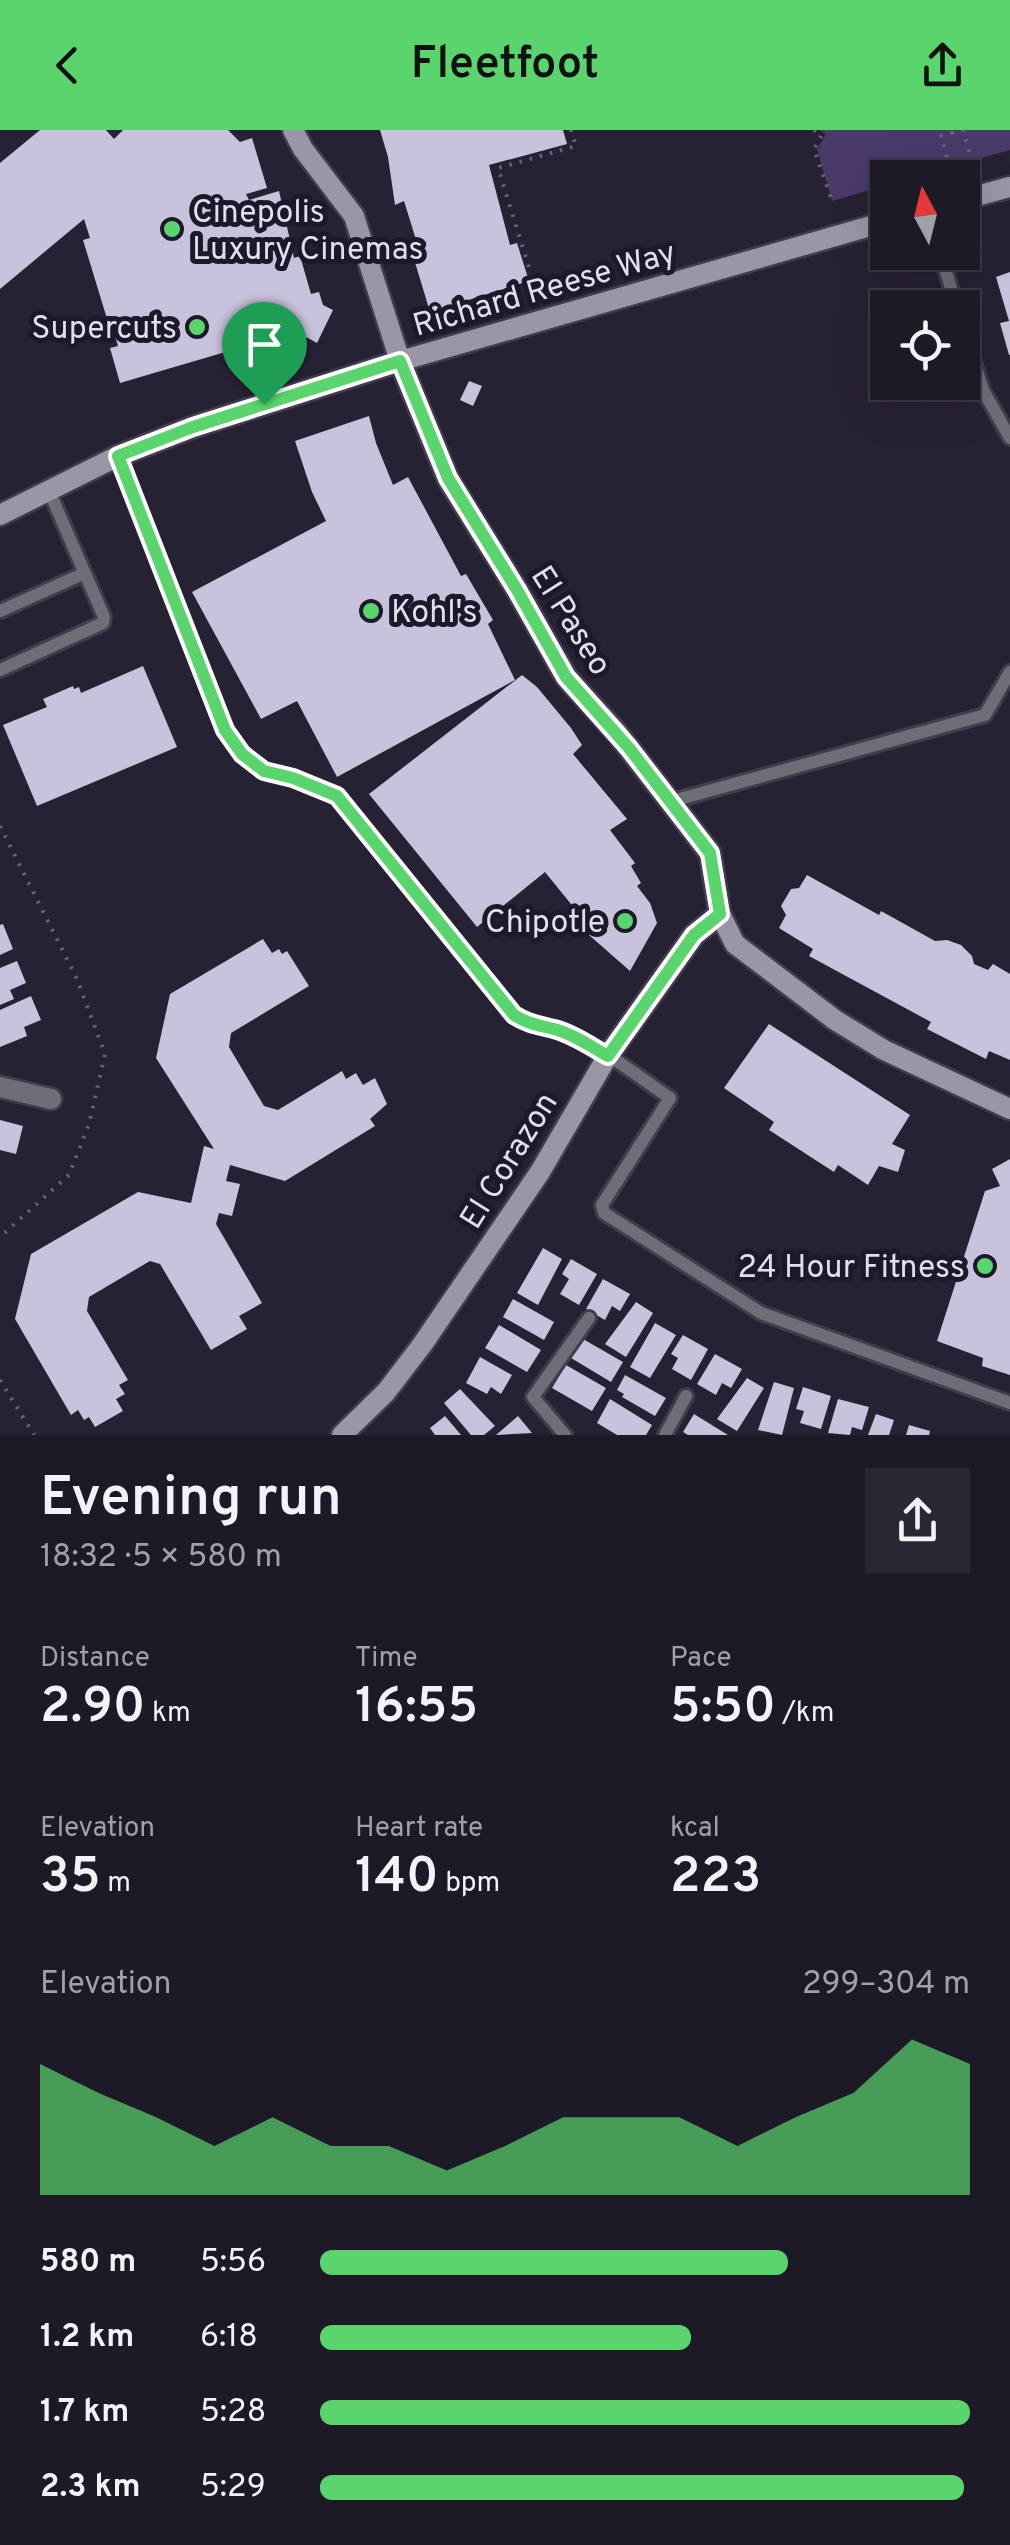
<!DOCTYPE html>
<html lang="en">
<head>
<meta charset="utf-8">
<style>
	body { margin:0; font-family:Overpass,sans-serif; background:#2a2633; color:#f1f3f6; height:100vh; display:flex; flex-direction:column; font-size:38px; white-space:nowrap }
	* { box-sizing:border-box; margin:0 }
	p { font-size:32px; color:#a0a0a7 }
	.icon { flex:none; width:55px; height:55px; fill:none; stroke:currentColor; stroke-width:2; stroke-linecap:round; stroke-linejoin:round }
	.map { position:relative; height:1305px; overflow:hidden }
	.panel { display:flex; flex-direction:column; background:#1d1927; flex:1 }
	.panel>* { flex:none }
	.needle { width:65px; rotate:353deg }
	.tools { position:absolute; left:870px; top:30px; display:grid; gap:20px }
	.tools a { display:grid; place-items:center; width:110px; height:110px; border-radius:0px; background:#1d1927; box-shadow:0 10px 40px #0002,0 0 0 2px #3b3844; font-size:50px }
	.pin { position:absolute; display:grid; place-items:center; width:85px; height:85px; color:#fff; margin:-102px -42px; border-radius:50% 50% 50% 0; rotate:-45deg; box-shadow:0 0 10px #0007 }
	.pin .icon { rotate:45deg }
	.round { display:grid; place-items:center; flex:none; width:105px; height:105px; border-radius:0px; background:#2a2633 }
	.headline { display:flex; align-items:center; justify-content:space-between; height:170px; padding:0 40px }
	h1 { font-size:55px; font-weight:600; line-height:75px }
	.figures { display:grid; grid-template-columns:repeat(3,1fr); gap:15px; height:170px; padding:10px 40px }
	.figures div { display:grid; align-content:center }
	.figures b { font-size:50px; font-weight:600 }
	.figures small { font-size:28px; font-weight:400 }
	.figures p { font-size:28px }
	.chart { height:280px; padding:20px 40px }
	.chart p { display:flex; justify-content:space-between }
	.chart svg { width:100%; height:180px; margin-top:10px; fill:#5ad56e; opacity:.7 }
	ul { padding:0 40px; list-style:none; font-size:32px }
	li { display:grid; grid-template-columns:160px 120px 1fr; align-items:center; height:75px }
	li i { height:25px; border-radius:12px; background:#5ad56e }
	header { display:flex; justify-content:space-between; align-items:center; height:130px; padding:0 40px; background:#5ad56e; color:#111; font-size:45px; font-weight:600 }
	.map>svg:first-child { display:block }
	.green { fill:#493a6a }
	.building { fill:#c8c2dc }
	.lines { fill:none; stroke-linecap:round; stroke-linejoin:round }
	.lane-casing { stroke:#413c4e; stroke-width:18 }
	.street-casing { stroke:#413c4e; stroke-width:25 }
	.secondary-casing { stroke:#413c4e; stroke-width:25 }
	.path { stroke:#686374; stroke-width:4; stroke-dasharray:2.5 8; stroke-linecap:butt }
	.lane { stroke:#6f6d77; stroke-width:12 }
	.street { stroke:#6f6d77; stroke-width:20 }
	.secondary { stroke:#9a96a6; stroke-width:20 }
	.route-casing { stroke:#fff; stroke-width:20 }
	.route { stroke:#5ad56e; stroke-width:12 }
	.poi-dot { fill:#5ad56e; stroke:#1d182a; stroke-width:4 }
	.labels { text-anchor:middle; stroke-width:10; stroke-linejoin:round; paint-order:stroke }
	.poi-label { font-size:32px; fill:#e2dfec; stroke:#1d182a; text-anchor:end }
	.street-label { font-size:32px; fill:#e2dfec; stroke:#1d182a }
</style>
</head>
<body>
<header><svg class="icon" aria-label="back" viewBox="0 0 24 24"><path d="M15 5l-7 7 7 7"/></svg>Fleetfoot<svg class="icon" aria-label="share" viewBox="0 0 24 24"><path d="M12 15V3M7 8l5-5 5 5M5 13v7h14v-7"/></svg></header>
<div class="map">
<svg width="1010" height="1305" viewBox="0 0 1010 1305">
	<rect width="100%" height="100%" fill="#272134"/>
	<path class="green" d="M819 0H1010V20L913 47 888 48 887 55 832 71 817 19 826 4Z"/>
	<path class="building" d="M40 0H106L114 9 123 0H228L240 12 252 8 267 58 246 64 249 70 279 61 294 128 300 126 311 164 319 162 323 175 333 180 317 213 306 207 293 211 290 203 120 253 110 218 118 216 113 198 119 197 116 190 108 192 83 110 90 108 84 89 0 159V33Z
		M380 0H563L567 14 489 35 510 115 517 113 529 151 430 182 414 129H422L404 71 395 75 388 27Z
		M1010 142V225H1009L1000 193 1009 191 996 147Z
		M469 251 482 256 473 276 460 270Z
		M369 286 376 313 393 355 408 347 461 446 466 444 493 490 488 494 515 550 337 647 297 571 261 589 192 462 326 391 312 362 295 311Z
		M143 536 177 617 37 676 3 595 47 577 43 569 73 556 74 559 79 557 81 563Z
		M522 545 537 557 571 598 582 615 573 624 627 689 610 700 635 733 631 736 641 753 637 756 650 773 657 793 630 841 589 805 592 800 545 742 477 797 369 664Z
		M807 745 879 785 881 781 935 811 947 810 961 815 972 826 974 834 988 840 993 834 1010 844V930L989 921 986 929 927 899 931 892 809 826 813 819 779 798 786 785 781 776 791 759 799 758Z
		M3 794 13 819 0 825V795Z
		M263 809 272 823 279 819 282 824 287 821 309 856 231 903 229 917 264 976 278 980 342 941 346 949 356 943 363 955 375 948 387 974 370 989 375 996 285 1051 230 1035 226 1051 240 1054 232 1086 219 1083 216 1094 262 1173 239 1186 247 1199 211 1220 160 1134 150 1131 89 1167 87 1181 128 1250 119 1255 125 1264 116 1269 123 1281 95 1297 89 1287 84 1290 78 1280 71 1285 15 1189 31 1124 138 1062 191 1073 204 1016 214 1019 156 928 170 864Z
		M17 831 26 853 10 860 14 869 0 875V838Z
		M31 866 41 890 24 897 27 906 0 917V880Z
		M769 894 910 985 892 1014 905 1020 898 1042 879 1036 868 1055 838 1035 834 1042 769 1000 774 992 724 958Z
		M0 990 23 996 16 1024 0 1020Z
		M1010 1029V1245L982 1236 983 1228 937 1211 985 1061 1000 1056 992 1039Z
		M543 1118 562 1129 538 1175 517 1163Z
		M571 1129 597 1144 579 1175 560 1164 569 1149 562 1144Z
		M603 1149 630 1164 620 1181 612 1176 605 1190 586 1179Z
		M513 1169 554 1192 544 1210 503 1187Z
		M636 1172 653 1183 626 1227 605 1214Z
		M655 1193 676 1205 650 1248 630 1237Z
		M499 1195 541 1220 527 1242 485 1218Z
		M683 1205 708 1219 691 1250 672 1239 678 1228 671 1224Z
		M583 1209 623 1232 611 1252 571 1228Z
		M715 1224 742 1239 731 1258 722 1253 716 1265 697 1254Z
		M480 1227 512 1245 501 1264 491 1257 487 1264 466 1253Z
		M566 1235 606 1258 592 1281 552 1258Z
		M625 1245 666 1268 655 1286 622 1267 624 1264 617 1260Z
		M747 1248 764 1258 737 1301 717 1289Z
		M774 1252 794 1258 782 1305 758 1300Z
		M803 1257 831 1266 821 1299 800 1293 804 1281 796 1279Z
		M460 1259 495 1296 484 1305H471L444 1273Z
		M610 1269 652 1295 646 1305H617L597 1293Z
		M838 1269 869 1277 862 1300 852 1297 850 1305 828 1303Z
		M694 1284 728 1305H688L683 1302Z
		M876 1284 894 1290 889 1305H868Z
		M445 1286 461 1305H435L430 1298Z
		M518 1286 532 1303 496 1305Z
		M909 1295 930 1301 929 1305H906Z"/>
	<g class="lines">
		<defs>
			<path id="lane" d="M940 122 957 178
				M962 195 983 260 1010 308
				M118 326 225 599 242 624 264 641 293 648 337 666 514 885C533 897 553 898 574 907 608 922 639 947 670 968L602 1075 604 1083 761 1183 1010 1273
				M0 481 85 443
				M0 540 103 493 104 487 49 361
				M672 671 985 585 1010 542
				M565 1305 533 1267 589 1188
				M665 1305 686 1266"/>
			<path id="street" d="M0 957 51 969"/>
			<path id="secondary" d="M293 0 303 19 354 86 400 231 448 349 517 460 566 547 617 603 710 723 720 784 735 814 835 890 884 920 1010 979
				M962 70 1010 57
				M0 385 118 326 193 297 400 231 888 91
				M342 1305 386 1262 422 1215 540 1042 607 927 694 805 720 784"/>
		</defs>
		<use href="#lane" class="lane-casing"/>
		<use href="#street" class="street-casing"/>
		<use href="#secondary" class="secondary-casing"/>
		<path class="path" d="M814 0 822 5 814 19 832 71
			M952 3 963 0 972 31
			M950 37 941 6 952 3 951 0
			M532 147 498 38 576 16 571 0
			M0 696 77 849 105 924 89 994 69 1045 0 1107
			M0 1250 34 1305"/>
		<use href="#lane" class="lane"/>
		<use href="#street" class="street"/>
		<use href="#secondary" class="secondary"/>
	</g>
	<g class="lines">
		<defs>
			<path id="route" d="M400 231 448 348 517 460 566 547 629 618 710 723 720 784 694 805 608 926C590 916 573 904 554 899 538 895 528 894 514 885L337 666 293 648 264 641 242 624 225 600 118 326 193 297Z"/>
		</defs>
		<use href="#route" class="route-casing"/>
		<use href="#route" class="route"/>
	</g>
	<g class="poi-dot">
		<circle cx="172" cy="99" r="10"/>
		<circle cx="197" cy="197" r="10"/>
		<circle cx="371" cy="481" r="10"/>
		<circle cx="625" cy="791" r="10"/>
		<circle cx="985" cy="1136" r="10"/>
	</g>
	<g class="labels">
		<g class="poi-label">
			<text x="192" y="92" text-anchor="start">Cinepolis<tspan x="192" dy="37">Luxury Cinemas</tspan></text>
			<text x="177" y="208">Supercuts</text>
			<text x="391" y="492" text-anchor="start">Kohl's</text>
			<text x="605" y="802">Chipotle</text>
			<text x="965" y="1147">24 Hour Fitness</text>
		</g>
		<g class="street-label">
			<text transform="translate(544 158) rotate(-16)" y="11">Richard Reese Way</text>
			<text transform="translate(572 490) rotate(58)" y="11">El Paseo</text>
			<text transform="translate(508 1030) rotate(-58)" y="11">El Corazon</text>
		</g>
	</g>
</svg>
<div class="tools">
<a><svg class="needle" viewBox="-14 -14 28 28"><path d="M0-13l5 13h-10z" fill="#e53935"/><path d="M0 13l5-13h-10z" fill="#a0a0a7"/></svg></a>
<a><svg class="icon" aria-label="locate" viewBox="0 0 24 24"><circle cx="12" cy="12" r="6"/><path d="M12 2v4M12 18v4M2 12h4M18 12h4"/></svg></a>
</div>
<div class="pin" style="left:264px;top:274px;background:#1e9e55"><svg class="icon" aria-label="arrive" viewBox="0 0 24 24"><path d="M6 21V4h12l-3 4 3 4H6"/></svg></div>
</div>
<section class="panel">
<div class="headline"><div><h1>Evening run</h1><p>18:32 · 5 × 580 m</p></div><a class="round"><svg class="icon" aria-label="share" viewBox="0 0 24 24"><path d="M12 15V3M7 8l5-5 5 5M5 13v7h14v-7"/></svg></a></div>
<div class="figures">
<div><p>Distance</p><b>2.90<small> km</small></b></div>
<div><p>Time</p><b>16:55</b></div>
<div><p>Pace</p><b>5:50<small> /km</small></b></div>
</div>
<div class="figures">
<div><p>Elevation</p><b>35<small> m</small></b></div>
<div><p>Heart rate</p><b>140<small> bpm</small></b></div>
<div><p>kcal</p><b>223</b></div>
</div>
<div class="chart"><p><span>Elevation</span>299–304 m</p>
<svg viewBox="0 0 160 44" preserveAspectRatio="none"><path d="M0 44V12L10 19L20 25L30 32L40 25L50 32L60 32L70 38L80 32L90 25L100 25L110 25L120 32L130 25L140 19L150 6L160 12V44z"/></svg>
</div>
<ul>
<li><b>580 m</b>5:56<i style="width:72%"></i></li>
<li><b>1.2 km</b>6:18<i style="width:57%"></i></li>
<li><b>1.7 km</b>5:28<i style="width:100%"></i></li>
<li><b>2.3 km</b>5:29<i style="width:99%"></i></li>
</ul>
</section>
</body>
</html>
